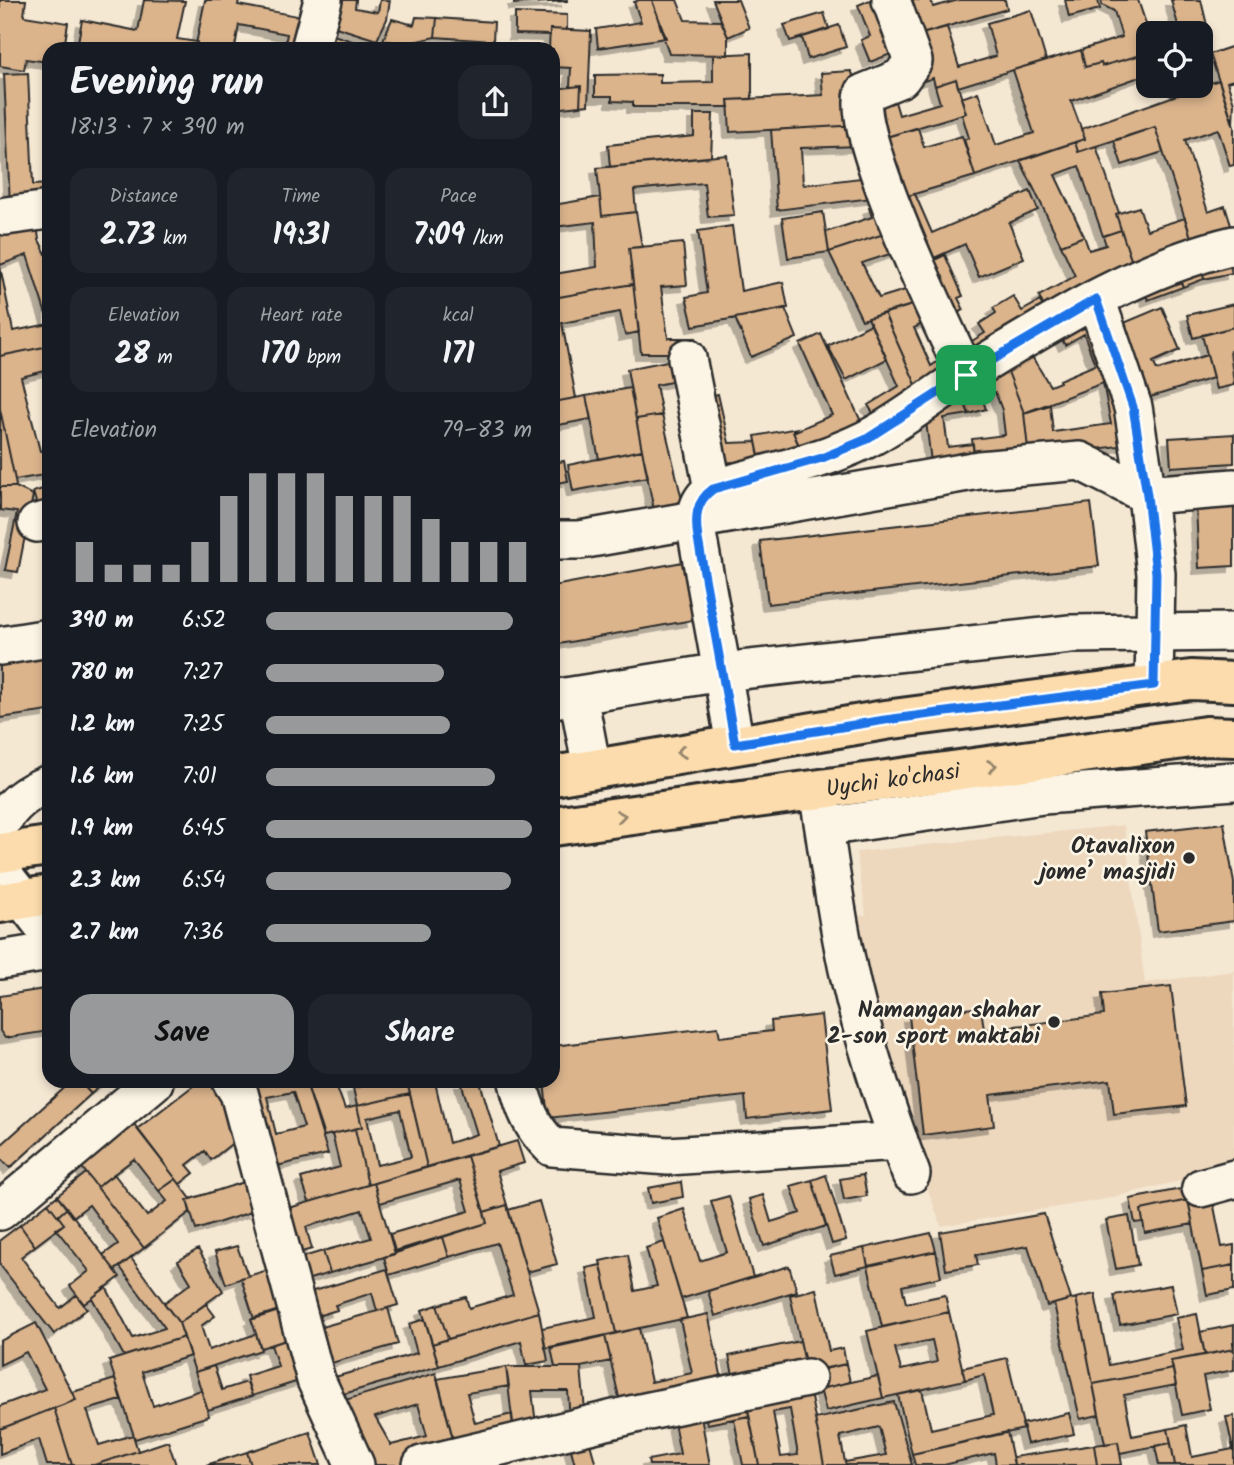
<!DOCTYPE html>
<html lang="en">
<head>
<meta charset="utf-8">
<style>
	body { margin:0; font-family:Kalam,sans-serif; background:#20242c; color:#f1f3f6; height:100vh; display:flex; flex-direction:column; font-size:26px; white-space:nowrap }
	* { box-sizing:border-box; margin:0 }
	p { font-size:23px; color:#9ea1a6 }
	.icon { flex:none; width:38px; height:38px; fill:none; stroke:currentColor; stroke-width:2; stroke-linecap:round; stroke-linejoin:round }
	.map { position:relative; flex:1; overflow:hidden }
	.drawer { position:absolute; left:42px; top:42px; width:518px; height:1046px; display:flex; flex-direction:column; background:#171b24; border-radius:21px; box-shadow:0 4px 10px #0003 }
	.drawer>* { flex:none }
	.fabs { position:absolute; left:1136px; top:21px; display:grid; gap:14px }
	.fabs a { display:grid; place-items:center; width:77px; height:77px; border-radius:14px; background:#171b24; box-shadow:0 4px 10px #0003; font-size:35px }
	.pin { position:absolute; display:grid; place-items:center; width:60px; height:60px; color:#fff; margin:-30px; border-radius:14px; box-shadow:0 4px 10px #0006 }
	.round { display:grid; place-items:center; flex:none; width:74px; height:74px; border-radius:21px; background:#20242c }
	.overview { display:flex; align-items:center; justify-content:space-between; height:119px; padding:0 28px }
	h1 { font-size:38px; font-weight:700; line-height:52px }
	.stats { display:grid; grid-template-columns:repeat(3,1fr); gap:10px; height:119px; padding:7px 28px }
	.stats div { display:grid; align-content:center; border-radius:18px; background:#20242c; text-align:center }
	.stats b { font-size:30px; font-weight:700 }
	.stats small { font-size:19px; font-weight:400 }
	.stats p { font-size:19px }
	.chart { height:196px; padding:14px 28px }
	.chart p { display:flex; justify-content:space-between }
	.chart svg { width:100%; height:126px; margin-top:7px; stroke:#98999b; stroke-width:6 }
	.button { display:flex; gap:14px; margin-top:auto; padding:14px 28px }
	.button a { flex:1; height:80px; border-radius:21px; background:#98999b; color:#111; font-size:28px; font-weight:700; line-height:80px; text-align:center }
	.button a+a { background:#20242c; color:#f1f3f6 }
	ul { padding:0 28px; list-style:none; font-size:23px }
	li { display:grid; grid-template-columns:112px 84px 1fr; align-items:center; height:52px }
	li i { height:18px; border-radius:9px; background:#98999b }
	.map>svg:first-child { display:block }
	.built { fill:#edd8be }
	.building { fill:#dbb48c; stroke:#2b2b2b; stroke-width:2; fill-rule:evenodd; filter:url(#shadow) }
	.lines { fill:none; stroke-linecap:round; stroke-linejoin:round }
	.minor-casing { stroke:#2b2b2b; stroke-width:42 }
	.major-casing { stroke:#2b2b2b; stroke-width:44 }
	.minor { stroke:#fcf5e5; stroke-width:37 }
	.major { stroke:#fcdcac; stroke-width:38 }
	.oneway { stroke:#94846c }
	.route-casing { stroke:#fff; stroke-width:14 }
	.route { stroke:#1a73e8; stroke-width:9 }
	.poi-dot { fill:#2b2b2b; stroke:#fcf5e5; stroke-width:2.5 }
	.labels { text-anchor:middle; stroke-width:5; stroke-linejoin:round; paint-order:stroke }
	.street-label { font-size:23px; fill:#2b2b2b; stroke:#fcf5e5 }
	.poi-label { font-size:23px; font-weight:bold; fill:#2b2b2b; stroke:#fcf5e5; text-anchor:end }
</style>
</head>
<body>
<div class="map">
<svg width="1234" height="1465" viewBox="0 0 1234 1465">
	<defs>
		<filter id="shadow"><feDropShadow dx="-6" dy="6" stdDeviation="0" flood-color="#0004"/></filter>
	</defs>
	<rect width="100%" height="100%" fill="#f5e8d3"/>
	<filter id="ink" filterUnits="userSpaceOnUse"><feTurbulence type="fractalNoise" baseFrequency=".0143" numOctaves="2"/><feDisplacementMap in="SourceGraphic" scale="14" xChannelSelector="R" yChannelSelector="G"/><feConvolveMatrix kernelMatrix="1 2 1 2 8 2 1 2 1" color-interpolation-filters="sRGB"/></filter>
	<g filter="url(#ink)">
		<path class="built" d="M1124 825 1145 983 1234 971V1168L1101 1200 941 1226 881 1060 851 917 866 915 856 852Z"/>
		<path class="building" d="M0 0H26L24 16 68 23 64 49H49V62L26 59 24 70 0 66Z
			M144 0 185 1 177 39 197 42 195 49H113L78 42 82 20 138 31Z
			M205 0H239L238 5 308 18 298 49H284L287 34 239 25 235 47 244 49H195Z
			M326 0H356L355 8 378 12 380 0H390L387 19 377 40 320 22Z
			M514 0H567V1L514 4Z
			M639 0H652L666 38 598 48 596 29 641 22 634 2Z
			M652 0H677L685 20 721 21 728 37V55L669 54Z
			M713 0H738L749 28 728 37Z
			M870 0H885L904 49 870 62 861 40 870 36 858 5Z
			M900 0H931L933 7 959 0H1005L1007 9 911 37Z
			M1065 0H1098L1100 9 1069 17Z
			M1101 0H1138L1149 33 1148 53 1102 66 1101 63 1085 67 1081 50 1122 37 1114 11 1102 5Z
			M1171 0H1201L1209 34 1200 36V33H1151L1178 25Z
			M1031 10 1046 60 958 87 956 79 935 86 933 78 924 81 911 37 947 27 959 67 996 56 987 23Z
			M515 13 567 15V30L550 29V35L515 34Z
			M824 13 829 29 790 41 784 25Z
			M416 17 437 18 435 37 405 44 383 40 392 19 414 25Z
			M437 18 494 22 493 41 435 37Z
			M839 25 846 47 808 59 802 37Z
			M550 29 591 31 588 105 580 106 581 86 570 87 571 68 553 67V49H549Z
			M324 32 374 48V49H320Z
			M1234 46V80L1227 82 1234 103 1233 124 1210 54Z
			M1081 50 1085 67 1101 63 1102 66 1148 53V74L1071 101 1085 139 975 176 964 139 969 138 962 115 966 113 961 98 978 92 996 145 1034 133 1013 70Z
			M752 53V99L728 100 729 107H633V102L612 101V96H595V75L660 74V83L713 82V55Z
			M851 71 859 86 861 125 730 132 728 100 823 95 821 73Z
			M28 73 33 185 49 184V204L10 205 4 74Z
			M956 79 966 113 876 140 865 103 893 95 899 115 940 103 935 86Z
			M1219 80 1234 126V165L1230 166 1218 129 1185 140 1208 212 1225 206 1234 235 1195 250 1155 127 1078 152 1075 142 1085 139 1081 129Z
			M581 86 580 106 553 109V89Z
			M694 114H713L711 157 610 167 608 145 694 136Z
			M859 125 860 146 801 148 803 185 877 176 880 197 777 210 771 130Z
			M1155 127 1163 152 1122 165 1114 141Z
			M918 128 924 147 962 136 975 176 894 200 876 140Z
			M1075 142 1078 152 1096 146 1119 213 1116 214 1121 230 1103 236 1079 166 1055 175 1084 236 1061 245 1020 160Z
			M727 155 734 215 708 217 704 183 634 190 636 212 602 216 597 168Z
			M1030 191 1038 210 1009 223 1024 258 979 277 965 244 923 263 894 200 915 194 932 233Z
			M600 197 602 216 636 212 642 247 629 248 633 284 553 298V270L554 274 597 267 595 222 553 227V205Z
			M887 202 896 230 829 252 826 232 872 217 869 208Z
			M1139 207 1147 230 1185 218 1195 250 1134 269 1116 214Z
			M823 212 829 252 788 258 782 218Z
			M36 217 39 240 49 260V346L0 356V266L13 331 49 324 27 255 0 265V234Z
			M732 226 741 291 783 282 788 308 693 326 686 297 707 293 698 231Z
			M896 230 902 250 862 263 879 298 918 286 923 302 862 320 829 252Z
			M1121 230 1135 271 1049 319 1039 296 1075 276 1061 245 1084 236 1089 250 1106 245 1103 236Z
			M683 243 687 285 661 287 668 338H695L696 353H641L629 248Z
			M945 255 963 296 958 298 964 310 946 318 922 266Z
			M1227 255 1232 273 1204 279 1199 261Z
			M1199 261 1204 279 1183 287 1176 270Z
			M1176 270 1183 287 1148 300 1140 283Z
			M633 284 639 332 625 335 620 312 562 323 576 398 553 402V298Z
			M1013 296 1022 311 1040 301 1049 319 973 365 962 347 985 333 979 324 996 313 993 308Z
			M923 302 930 320 914 328 931 366 946 356 958 376 922 398 884 313Z
			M1234 304V327L1193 338 1187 315Z
			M1162 307 1180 350 1153 362 1157 370 1207 355 1213 378 1144 399 1112 328Z
			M785 308 797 338 751 357 735 318Z
			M884 313 922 398 880 424 868 405 899 386 868 318Z
			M1098 321 1119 377 1024 413 1005 364 1028 350 1050 386 1060 382 1059 380 1095 365 1084 334 1065 345 1058 333Z
			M871 324 887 359 846 380 828 346Z
			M1234 327V350L1230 351 1234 385 1216 389 1202 335Z
			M821 334 864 428 803 456 793 432 832 415 800 344Z
			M49 346V370L21 377 40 451 49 450V474L15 480 0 409V356Z
			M682 358 686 379 656 385 662 415 636 419 627 369Z
			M1005 364 1024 413 1029 458 975 464 972 439 1005 435 1002 410 995 392 982 398 986 409 969 414 959 388Z
			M1119 377 1134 444 1029 458 1024 413 1050 405 1053 432 1111 424 1103 383Z
			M630 388 642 450 599 459 586 396Z
			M959 388 969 414 944 418 948 447 973 444 975 464 932 470 925 413Z
			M718 394 729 443 756 442 760 461 712 463 698 399Z
			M586 396 591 419 553 426V402Z
			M0 409 15 480 16 487H0Z
			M662 415 682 500 656 521 636 419Z
			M797 428 793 432 802 452 760 461 755 436Z
			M1234 434V463L1171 467 1169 438Z
			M642 450 648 477 573 491 568 465Z
			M564 461 568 481 553 484V463Z
			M0 487H16L33 495 18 572 5 570 17 512 0 510Z
			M49 487V509L39 512 33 492Z
			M1091 503 1099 566 768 604 760 541Z
			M1234 505V566L1199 568 1196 507Z
			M683 562 693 620 553 645V586Z
			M49 654V711L0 718V660Z
			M1224 823 1234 883V921L1158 931 1145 832Z
			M1171 986 1186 1106 1114 1114 1110 1080 990 1095 994 1126 923 1135 909 1016 981 1007 984 1030 1104 1015 1102 994Z
			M44 989 49 1031 5 1038 0 1031V996Z
			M821 1015 832 1109 747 1119 745 1096 548 1118 544 1082H553V1046L718 1027 720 1037 772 1031 771 1021Z
			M71 1082H80L91 1094 10 1168 0 1158V1146Z
			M80 1082H105L91 1094Z
			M198 1082 218 1087 244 1134 211 1160 205 1151 187 1165 194 1173 180 1184 137 1129Z
			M248 1082H306L328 1154 268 1168ZM293 1092 304 1127 276 1134 267 1097Z
			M306 1082H335L345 1109 357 1106 362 1127 324 1136Z
			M380 1082H407L410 1094 357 1106 353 1088Z
			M407 1082H435L449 1143 477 1134 461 1082H480L499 1146 427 1167Z
			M410 1094 427 1167 368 1185 355 1129 362 1127 357 1106ZM400 1110 411 1157 377 1165 367 1118Z
			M134 1124 176 1179 159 1191 134 1159 97 1187 80 1165Z
			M355 1129 368 1185 309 1202 301 1178 340 1167 332 1134Z
			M517 1141 524 1163 497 1171 507 1205 484 1212 467 1156Z
			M467 1156 487 1223 395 1251 390 1234 469 1211 460 1180 380 1203 374 1183Z
			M86 1173 144 1248 115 1270 103 1255 118 1244 89 1205 73 1217 57 1196Z
			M114 1174 147 1216 167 1201 159 1191 176 1179 191 1199 187 1200 190 1212 144 1248 97 1187Z
			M826 1175 846 1240 832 1244 812 1180Z
			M863 1175 867 1196 844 1200 840 1179Z
			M812 1180 826 1226 764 1246 749 1199 763 1195 771 1222 800 1213 791 1186Z
			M244 1182 254 1211 196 1230 187 1200Z
			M681 1182 683 1197 651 1203 648 1188Z
			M374 1183 395 1254 330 1273 323 1251 371 1238 362 1210 306 1227 312 1249 295 1254 282 1210Z
			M1186 1188 1188 1200 1141 1210 1143 1222 1135 1223 1130 1199Z
			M57 1196 67 1208 58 1216 48 1203Z
			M729 1196 753 1277 681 1299 657 1218 684 1209 700 1261 727 1252 711 1201Z
			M1212 1196 1222 1247 1234 1245V1265L1202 1271 1188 1200Z
			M1188 1200 1193 1224 1145 1233 1141 1210Z
			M539 1201 557 1264 527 1272 508 1210Z
			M48 1203 64 1224 35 1246 20 1225Z
			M507 1205 539 1312 448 1339 437 1305 466 1297 469 1308 513 1295 497 1243 449 1257 443 1237 487 1223 484 1212Z
			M67 1208 120 1277 84 1304 70 1286 89 1271 56 1229 64 1224 58 1216Z
			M1044 1214 1071 1299 1047 1306 1028 1246 976 1255 978 1265 946 1270 940 1232Z
			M1129 1216 1138 1265 1116 1269 1106 1220Z
			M20 1225 35 1246 21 1257 60 1308 76 1295 87 1309 54 1334 0 1265V1240Z
			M931 1233 936 1251 868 1266 864 1248Z
			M443 1237 449 1257 389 1275 384 1257Z
			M664 1242 687 1318 616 1333 600 1261 628 1255 635 1291 657 1286 646 1248Z
			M237 1246 248 1276 226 1284 215 1252Z
			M864 1248 868 1266 835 1274 830 1256Z
			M198 1249 223 1291 179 1323 164 1303 191 1283 178 1261Z
			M323 1251 330 1273 296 1283 290 1261Z
			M936 1251 941 1277 902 1286 906 1303 945 1295 949 1312 882 1327 868 1266Z
			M131 1258 179 1323 184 1337 124 1356 92 1298 106 1287 133 1338 165 1328 120 1267Z
			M601 1265 616 1333 545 1348 542 1328 596 1317 586 1268Z
			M1234 1265V1290L1207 1295 1202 1271Z
			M789 1266 797 1291 715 1316 708 1291Z
			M275 1268 288 1308 254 1319 241 1278Z
			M387 1269 398 1305 377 1311 372 1293 335 1305 337 1310 307 1319 300 1295Z
			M1171 1285 1177 1314 1120 1325 1114 1295Z
			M816 1289 829 1351 843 1348 846 1364 807 1372 790 1295Z
			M1095 1294 1109 1365 1183 1350 1176 1318 1197 1314 1205 1355 1171 1361 1173 1369 1093 1384 1076 1298Z
			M1076 1298 1099 1415 1080 1419 1054 1304Z
			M206 1304 215 1316 201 1326 209 1350 256 1334 261 1350 195 1372 179 1323Z
			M437 1305 448 1339 432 1344 422 1310Z
			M388 1308 398 1344 321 1366 311 1330Z
			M282 1309 292 1338 261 1348 251 1319Z
			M539 1312 548 1361 526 1365 521 1341 439 1366 432 1344Z
			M949 1312 965 1380 883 1398 867 1331ZM932 1340 937 1362 901 1370 895 1348Z
			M708 1314 725 1393 623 1415 605 1336 639 1328 651 1382 692 1373 680 1320Z
			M425 1319 439 1366 330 1398 325 1380 417 1353 409 1324Z
			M36 1323 76 1400 0 1429V1406L45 1389 26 1352 0 1365V1341Z
			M1234 1325V1349L1205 1355 1200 1332Z
			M605 1336 611 1361 581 1367H555L551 1348Z
			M184 1337 190 1356 142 1372 153 1406 201 1390 209 1416 135 1439 109 1361Z
			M292 1338 305 1379 252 1396 246 1376 278 1366 271 1345Z
			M800 1341 808 1375 736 1390 729 1356Z
			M1233 1343H1234V1370L1203 1376 1210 1409 1182 1415 1171 1361 1234 1349Z
			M1007 1358 1024 1429 912 1454 898 1395 922 1390 931 1429 993 1415 984 1375 965 1380 962 1368Z
			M846 1364 850 1382 820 1389 816 1371Z
			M214 1366 222 1390 247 1382 252 1396 208 1410 195 1372Z
			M506 1367H581L586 1422 570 1423 568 1391H532L537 1433 514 1435Z
			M506 1367 509 1386 467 1393 475 1423 512 1414 515 1440 457 1454 437 1379Z
			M1173 1369 1176 1385 1124 1395 1132 1436 1168 1429 1171 1443 1120 1453 1118 1442 1105 1444 1093 1384Z
			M436 1373 457 1454 416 1465H373L338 1402ZM418 1404 427 1436 391 1445 375 1417Z
			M878 1376 883 1398 826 1411 820 1389Z
			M115 1379 121 1400 87 1410 99 1445 133 1435 138 1451 94 1465H72L54 1408 76 1400 73 1392Z
			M808 1382 824 1465H759L745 1394ZM790 1409 798 1455 781 1457 773 1412Z
			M745 1394 749 1416 707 1424 703 1402Z
			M894 1402 912 1465H824L815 1419ZM879 1427 886 1455 845 1462 840 1436Z
			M699 1406 710 1465H649L648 1460 680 1454 672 1412Z
			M54 1408 72 1465H47L39 1439 0 1454V1429Z
			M1069 1413 1074 1434 1027 1444 1022 1424Z
			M749 1416 759 1465H743L734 1419Z
			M1234 1416V1465H1175L1168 1429 1186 1425 1192 1457 1233 1449 1226 1417Z
			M586 1429 596 1465H575L567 1434Z
			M310 1432 321 1465H251L247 1452Z
			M1007 1432 1014 1465H996L994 1453 944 1465H915L912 1454Z
			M168 1441 176 1465H94L138 1451Z
			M1118 1442 1122 1465H1097L1094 1445Z
			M1171 1443 1175 1465H1159L1155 1446Z
			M1094 1445 1097 1465H1014L1013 1457Z
			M247 1452 251 1465H206Z"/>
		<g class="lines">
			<defs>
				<path id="minor" d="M891 0 913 61 901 78 864 93C851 135 944 328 966 375
					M310 49 323 0
					M6 216 49 210
					M1096 299 1133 407 1147 495 1156 574 1154 685
					M687 358 713 489
					M37 523 49 520
					M553 540H580L979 470 1080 461 1147 495 1234 488
					M0 646 49 638
					M578 695 592 769
					M553 699 722 672 1070 634 1234 632
					M735 744 698 539C695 518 695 502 713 489 764 473 816 464 865 440 901 422 933 395 967 374 1052 322 1137 268 1234 245
					M820 803C828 852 834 901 844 950 859 1027 883 1101 911 1174
					M0 824C13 803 26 793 49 784
					M824 827 1043 795 1234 781
					M0 870 49 933
					M0 960 49 952
					M232 1082 239 1093 316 1380 355 1465
					M518 1082C524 1108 532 1128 552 1147L668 1156 899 1141
					M1201 1188 1234 1179
					M0 1211 154 1082
					M422 1465 635 1414 807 1378"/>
				<g id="major">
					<path d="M553 776 885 720 1191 680 1234 682"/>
					<path id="s1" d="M553 826 1206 736 1234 737"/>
					<path d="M0 853 49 846"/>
					<path d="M0 903 49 895"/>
				</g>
			</defs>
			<use href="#minor" class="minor-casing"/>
			<use href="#major" class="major-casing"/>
			<use href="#minor" class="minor"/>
			<use href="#major" class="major"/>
		</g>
		<defs><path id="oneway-chevron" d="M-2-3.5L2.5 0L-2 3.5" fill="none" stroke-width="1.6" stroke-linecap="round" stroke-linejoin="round" transform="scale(1.75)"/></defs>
		<g class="oneway">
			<use href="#oneway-chevron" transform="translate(681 752) rotate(171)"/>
			<use href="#oneway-chevron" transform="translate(992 766) rotate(-8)"/>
			<use href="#oneway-chevron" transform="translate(621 816) rotate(-8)"/>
		</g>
	</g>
	<g class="lines" filter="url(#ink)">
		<defs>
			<path id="route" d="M1096 299 1133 407 1147 495 1156 573 1154 685 885 720 735 744 698 539C695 518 695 502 713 489L822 458 865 440 966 375Z"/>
		</defs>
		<use href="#route" class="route-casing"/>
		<use href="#route" class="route"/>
	</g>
	<g class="poi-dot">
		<circle cx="1189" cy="858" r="7"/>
		<circle cx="1054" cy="1022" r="7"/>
	</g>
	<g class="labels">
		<g class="street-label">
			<text dy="8" stroke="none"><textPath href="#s1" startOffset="343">Uychi ko'chasi</textPath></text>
		</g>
		<g class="poi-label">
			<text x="1175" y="853">Otavalixon<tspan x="1175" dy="26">jome’ masjidi</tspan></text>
			<text x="1040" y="1017">Namangan shahar<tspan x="1040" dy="26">2-son sport maktabi</tspan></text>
		</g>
	</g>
</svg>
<div class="fabs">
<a><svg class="icon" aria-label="locate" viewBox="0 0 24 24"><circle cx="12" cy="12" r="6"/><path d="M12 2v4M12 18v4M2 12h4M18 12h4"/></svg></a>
</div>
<div class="pin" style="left:966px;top:375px;background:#1e9e55"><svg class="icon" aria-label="arrive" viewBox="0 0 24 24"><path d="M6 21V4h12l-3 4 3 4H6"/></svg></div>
<section class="drawer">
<div class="overview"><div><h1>Evening run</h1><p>18:13 · 7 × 390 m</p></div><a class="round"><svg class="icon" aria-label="share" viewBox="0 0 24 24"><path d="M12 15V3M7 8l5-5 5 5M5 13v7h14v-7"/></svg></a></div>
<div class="stats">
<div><p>Distance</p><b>2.73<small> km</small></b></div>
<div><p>Time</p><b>19:31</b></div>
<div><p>Pace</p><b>7:09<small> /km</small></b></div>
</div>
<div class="stats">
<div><p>Elevation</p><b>28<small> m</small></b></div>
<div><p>Heart rate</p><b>170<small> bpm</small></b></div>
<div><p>kcal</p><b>171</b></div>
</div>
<div class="chart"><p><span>Elevation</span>79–83 m</p>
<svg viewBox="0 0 160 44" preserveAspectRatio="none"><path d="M5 44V30M15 44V38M25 44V38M35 44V38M45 44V30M55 44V14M65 44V6M75 44V6M85 44V6M95 44V14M105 44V14M115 44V14M125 44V22M135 44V30M145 44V30M155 44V30"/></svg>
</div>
<ul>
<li><b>390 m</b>6:52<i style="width:93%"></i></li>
<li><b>780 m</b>7:27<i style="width:67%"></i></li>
<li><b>1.2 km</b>7:25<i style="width:69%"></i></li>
<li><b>1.6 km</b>7:01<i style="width:86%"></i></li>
<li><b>1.9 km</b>6:45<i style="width:100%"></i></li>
<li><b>2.3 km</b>6:54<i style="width:92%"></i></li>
<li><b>2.7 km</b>7:36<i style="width:62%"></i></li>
</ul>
<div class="button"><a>Save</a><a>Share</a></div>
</section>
</div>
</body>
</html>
